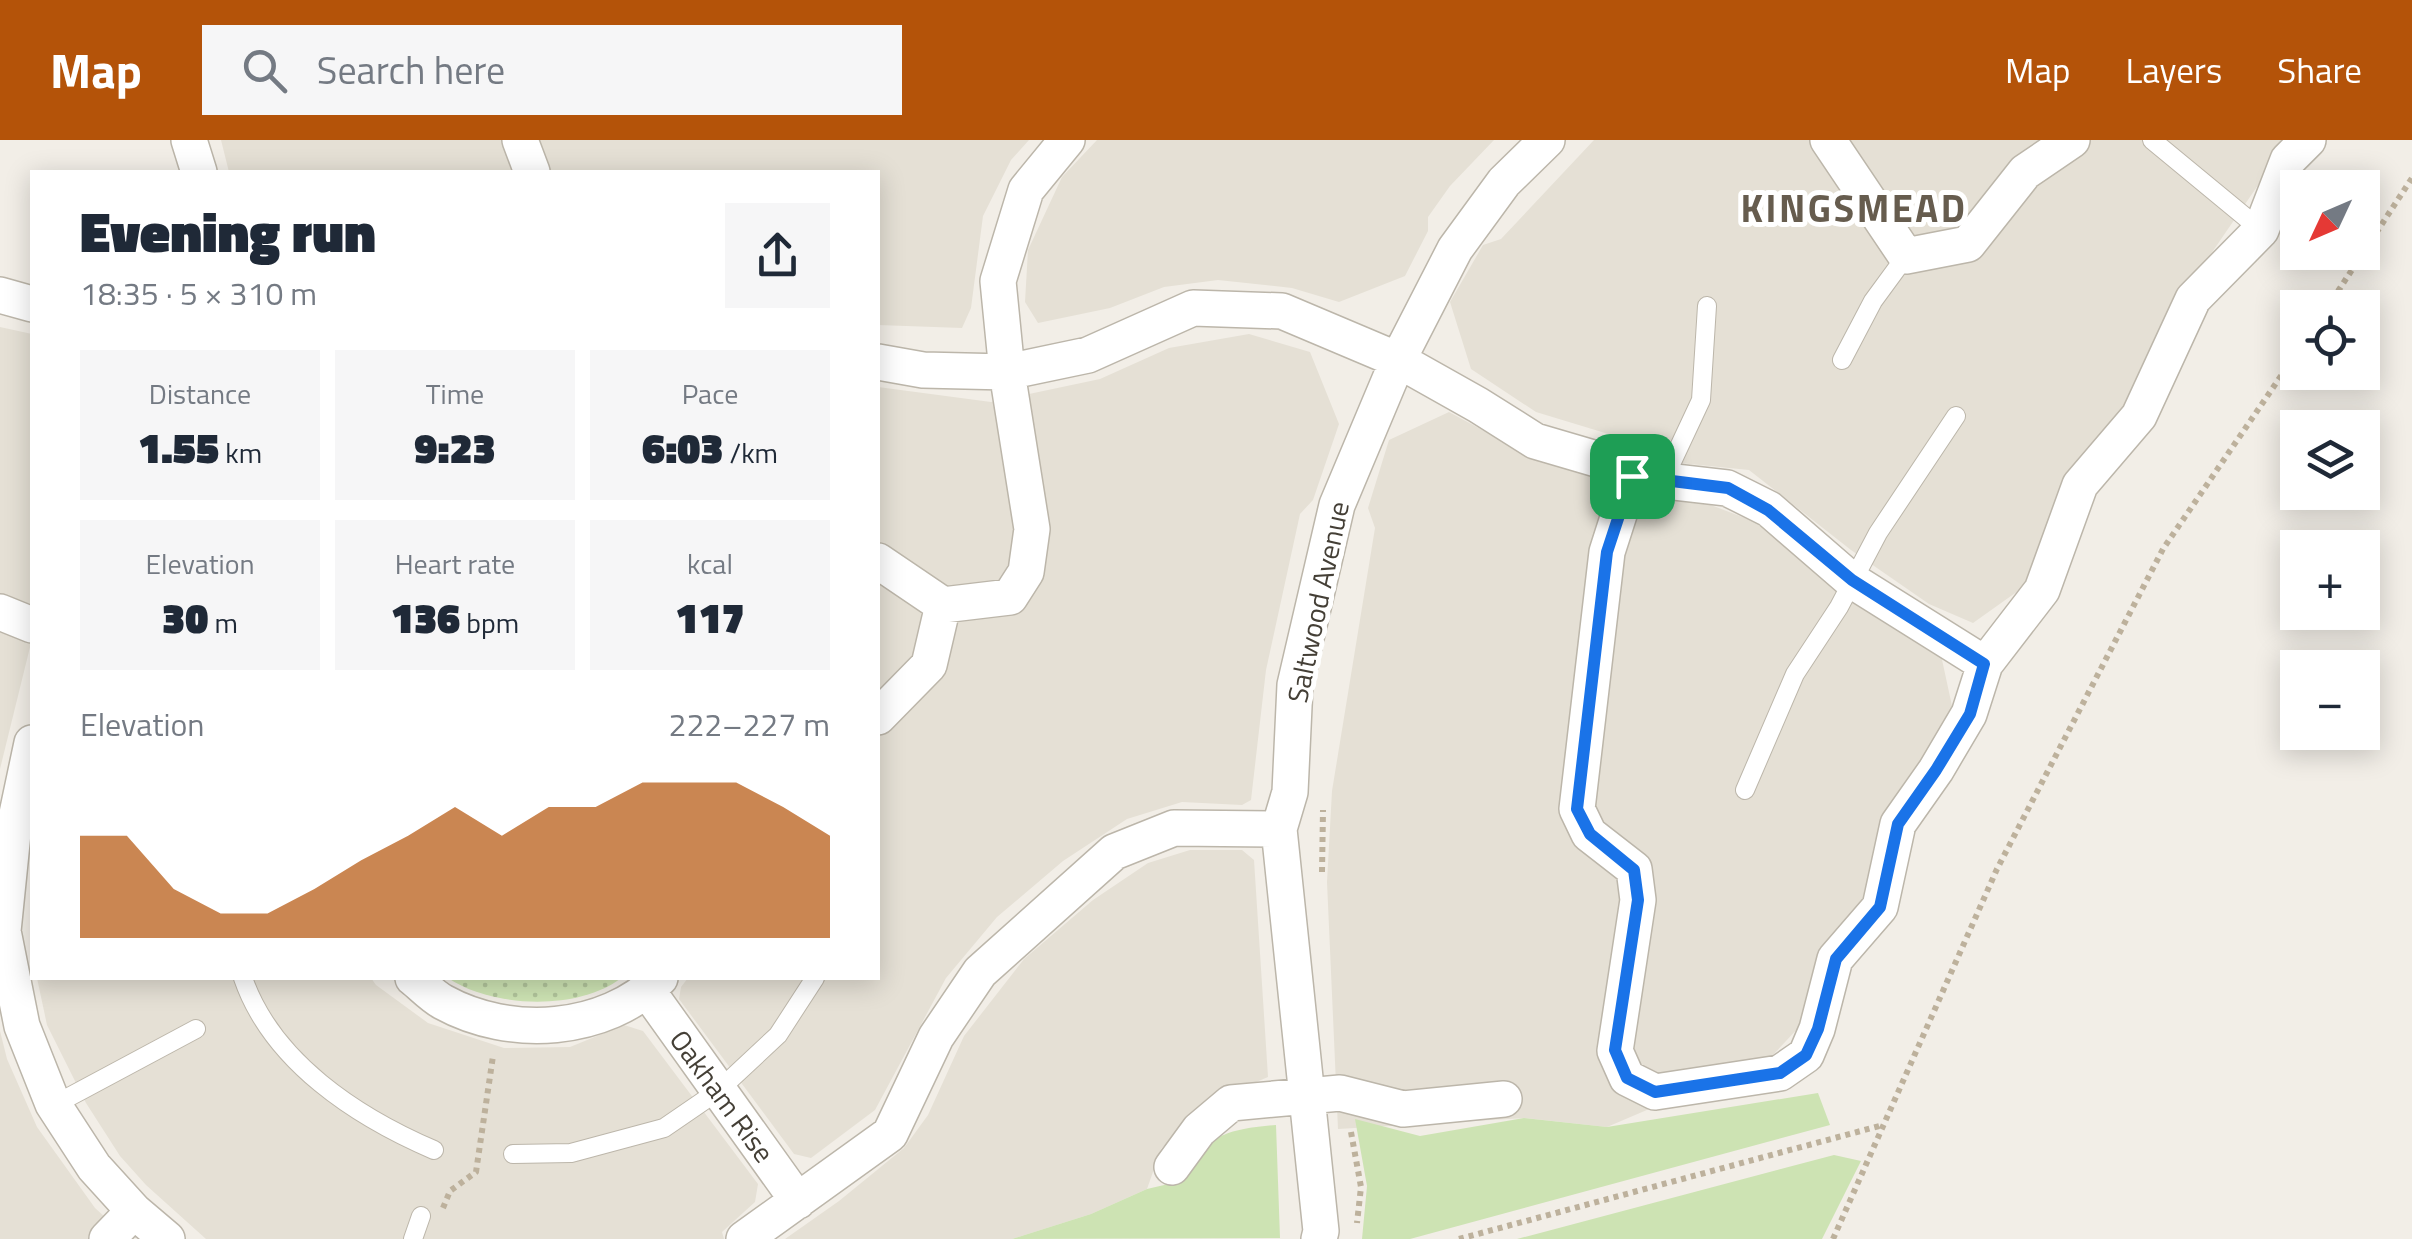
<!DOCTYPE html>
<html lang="en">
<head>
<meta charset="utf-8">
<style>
	body { margin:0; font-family:"Titillium Web",sans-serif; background:#f6f6f7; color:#1f2937; height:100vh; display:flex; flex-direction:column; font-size:38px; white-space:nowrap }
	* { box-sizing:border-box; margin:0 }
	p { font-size:32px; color:#747a83 }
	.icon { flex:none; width:55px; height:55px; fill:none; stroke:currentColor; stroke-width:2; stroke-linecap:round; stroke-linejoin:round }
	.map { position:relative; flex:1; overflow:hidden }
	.side { position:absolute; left:30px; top:30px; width:850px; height:810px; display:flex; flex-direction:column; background:#fff; border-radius:0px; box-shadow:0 5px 25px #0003 }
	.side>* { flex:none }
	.needle { width:65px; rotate:226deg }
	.fabs { position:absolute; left:2280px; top:30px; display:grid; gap:20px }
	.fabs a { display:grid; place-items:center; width:100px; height:100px; border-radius:0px; background:#fff; box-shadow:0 5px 25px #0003; font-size:50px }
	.pin { position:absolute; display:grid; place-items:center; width:85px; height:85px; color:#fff; margin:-42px; border-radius:20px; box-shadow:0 5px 15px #0006 }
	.round { display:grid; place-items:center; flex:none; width:105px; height:105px; border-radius:0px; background:#f6f6f7 }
	.summary { display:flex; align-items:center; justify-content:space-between; height:170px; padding:0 50px }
	h1 { font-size:55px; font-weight:800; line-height:75px }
	.stats { display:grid; grid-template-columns:repeat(3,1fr); gap:15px; height:170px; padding:10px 50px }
	.stats div { display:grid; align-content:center; border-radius:0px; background:#f6f6f7; text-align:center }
	.stats b { font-size:42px; font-weight:800 }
	.stats small { font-size:28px; font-weight:400 }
	.stats p { font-size:28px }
	.chart { height:280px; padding:20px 50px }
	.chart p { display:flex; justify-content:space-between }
	.chart svg { width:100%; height:180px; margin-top:10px; fill:#b45309; opacity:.7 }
	header { display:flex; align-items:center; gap:60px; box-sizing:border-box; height:140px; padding:0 50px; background:#b45309; color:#fff }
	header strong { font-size:48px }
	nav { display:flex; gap:55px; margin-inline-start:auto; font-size:35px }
	.search { width:700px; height:90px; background:#f6f6f7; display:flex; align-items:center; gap:25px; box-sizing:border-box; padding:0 35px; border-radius:0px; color:#747a83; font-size:38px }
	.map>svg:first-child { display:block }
	.residential { fill:#e5e0d5 }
	.grass { fill:#cde3b3 }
	.park { fill:url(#park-dots) }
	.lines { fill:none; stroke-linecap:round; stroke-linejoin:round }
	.lane-casing { stroke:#bcb6aa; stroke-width:20 }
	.street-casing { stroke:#bcb6aa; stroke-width:38 }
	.path { stroke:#bdb19c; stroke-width:6; stroke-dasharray:5 5; stroke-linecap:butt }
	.lane { stroke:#fff; stroke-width:18 }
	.street { stroke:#fff; stroke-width:35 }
	.route-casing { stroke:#fff; stroke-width:20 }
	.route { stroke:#1a73e8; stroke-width:12 }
	.labels { text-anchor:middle; stroke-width:10; stroke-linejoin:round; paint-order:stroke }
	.street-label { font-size:28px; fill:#443f36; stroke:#fff }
	.district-label { font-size:38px; font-weight:bold; letter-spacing:2.5px; fill:#665c4e; stroke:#fff }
</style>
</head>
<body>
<header>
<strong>Map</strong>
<div class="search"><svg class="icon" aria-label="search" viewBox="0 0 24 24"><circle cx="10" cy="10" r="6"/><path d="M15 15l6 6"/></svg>Search here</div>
<nav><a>Map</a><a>Layers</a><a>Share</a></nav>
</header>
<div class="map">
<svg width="2412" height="1099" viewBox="0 0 2412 1099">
	<defs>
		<pattern id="park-dots" width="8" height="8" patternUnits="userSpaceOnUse" patternTransform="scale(2.5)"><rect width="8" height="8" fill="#cde3b3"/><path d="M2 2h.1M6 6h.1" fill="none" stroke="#b1c49b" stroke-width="1.8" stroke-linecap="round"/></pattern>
	</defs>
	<rect width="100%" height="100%" fill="#f2eee7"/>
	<path class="residential" d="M221 0H1029L1011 20 983 76 971 168 962 188 878 185V32H229Z
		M1097 0H1494L1450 46 1428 77V91L1405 136 1339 162 1292 148 1218 140 1164 147 1110 168 1038 183 1025 162 1028 110 1062 37Z
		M1594 0H2289L2180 159 2129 268 2025 446 1973 483 1929 464 1851 410 1749 330 1650 320 1615 296 1536 272 1471 229 1450 162 1483 105 1501 99Z
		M0 187 32 194V499L0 629Z
		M1249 194 1310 212 1339 284 1313 360 1300 374 1266 530 1251 660 1242 665 1182 662 1127 679 1063 721 997 777 946 838 875 970 811 1018 794 1014 679 859 681 847 688 838H878V247L991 262 1100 239 1169 208Z
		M1449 272 1536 319 1703 362 1766 386 1941 515 1952 566 1867 761 1801 885 1771 917 1607 987 1525 978 1338 989 1327 742 1332 651 1375 388 1368 368 1389 300Z
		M1190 710H1242L1254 720 1268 937 1202 965 1161 1009 1147 1049 1091 1074 1012 1099H785L839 1061 904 1008 928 975 964 896 1024 819 1093 760 1148 723Z
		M37 838H371L376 845 428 883 504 908 570 907 624 885 643 891 758 1044 755 1062 722 1092 724 1099H206L146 1045 120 1016 86 963 47 885Z
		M0 891 7 919 37 987 95 1068 129 1099H0Z"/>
	<path class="grass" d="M1818 953 1830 985 1410 1099H1362L1367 1046 1355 979 1420 996 1524 978 1607 987Z
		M1276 985 1280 1098 1012 1099 1091 1074 1147 1049 1177 1042C1209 996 1220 990 1276 985Z
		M1834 1015 1861 1021 1822 1099H1517Z"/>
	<path class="park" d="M448 838H621C579 871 492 868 448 838Z"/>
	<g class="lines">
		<defs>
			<path id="lane" d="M2152 0 2261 90
				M1842 220 1873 161 1906 116
				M1664 339 1701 260 1707 166
				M1745 650 1795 534 1839 467 1878 393 1956 276
				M243 838C272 922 357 977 434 1010
				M54 965 196 889
				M513 1014 571 1013 664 988 718 951 778 895 815 838
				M413 1099 421 1076"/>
			<path id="street" d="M189 0 199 32
				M520 0 532 32
				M1828 0 1906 116 1968 104 2025 32 2072 0
				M0 155 32 164
				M878 222 923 230 1007 232 1088 215 1193 168 1282 171 1398 220 1478 265 1535 301 1610 323 1631 337 1727 348 1769 369 1851 440 1985 524
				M1631 337 1607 412 1577 669 1589 694 1634 729 1638 760 1615 911 1627 938 1655 952 1780 933 1806 915 1817 889 1835 819 1880 767 1898 684 1936 630 1969 574 1985 524 2042 450 2080 345 2139 276 2193 159 2261 90 2288 20 2308 0
				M878 421 943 465 1010 457 1026 432 1032 389 1007 232 998 141 1026 50 1067 0
				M0 472 32 485
				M878 577 929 525 943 465
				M32 603 13 693 3 791 22 886 53 964 94 1027 134 1071 167 1099
				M413 838C422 845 432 856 443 862 510 899 605 893 660 838
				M647 850 798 1061
				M1172 1027 1199 990 1231 963 1340 953 1403 969 1504 959
				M107 1099 134 1071
				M744 1099 890 994 936 897 980 832 1114 712 1174 688 1279 689
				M1319 1099 1321 1091 1279 689 1290 652 1295 545 1337 365 1398 220 1455 109 1504 42 1547 0"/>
		</defs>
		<use href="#lane" class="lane-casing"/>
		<use href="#street" class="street-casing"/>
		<path class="path" d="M2327 168 2412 38
			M1322 732 1323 670
			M1351 992 1361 1047 1357 1083
			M443 1068 450 1051 476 1032 493 916
			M1459 1099 1883 985
			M1833 1099 1997 729 2163 409 2298 211"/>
		<use href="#lane" class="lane"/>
		<use href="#street" class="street"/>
	</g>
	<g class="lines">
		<defs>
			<path id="route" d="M1632 336 1728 348 1768 370 1852 440 1984 524 1970 574 1936 630 1898 684 1880 767 1836 819 1818 889 1806 915 1780 933 1655 952 1627 938 1615 910 1638 760 1634 730 1590 694 1577 669 1607 412Z"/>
		</defs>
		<use href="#route" class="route-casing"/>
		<use href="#route" class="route"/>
	</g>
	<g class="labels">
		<g class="street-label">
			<text transform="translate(1318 462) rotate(-78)" y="10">Saltwood Avenue</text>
			<text transform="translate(722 956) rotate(54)" y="10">Oakham Rise</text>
		</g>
		<g class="district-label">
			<text x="1854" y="82">KINGSMEAD</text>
		</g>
	</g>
</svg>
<div class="fabs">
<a><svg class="needle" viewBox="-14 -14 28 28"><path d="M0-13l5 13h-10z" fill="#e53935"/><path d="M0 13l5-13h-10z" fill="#747a83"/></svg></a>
<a><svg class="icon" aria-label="locate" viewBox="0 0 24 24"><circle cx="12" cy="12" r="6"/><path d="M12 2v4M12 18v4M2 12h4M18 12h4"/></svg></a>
<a><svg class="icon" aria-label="layers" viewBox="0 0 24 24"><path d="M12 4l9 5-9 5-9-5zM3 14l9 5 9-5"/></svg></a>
<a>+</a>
<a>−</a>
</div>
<div class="pin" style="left:1632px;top:336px;background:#1e9e55"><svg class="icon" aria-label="arrive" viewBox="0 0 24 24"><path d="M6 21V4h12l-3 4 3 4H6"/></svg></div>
<section class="side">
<div class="summary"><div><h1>Evening run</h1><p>18:35 · 5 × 310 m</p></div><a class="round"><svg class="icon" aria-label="share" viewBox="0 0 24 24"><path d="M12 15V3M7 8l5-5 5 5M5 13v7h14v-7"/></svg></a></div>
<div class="stats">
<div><p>Distance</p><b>1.55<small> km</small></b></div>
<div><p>Time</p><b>9:23</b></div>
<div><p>Pace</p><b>6:03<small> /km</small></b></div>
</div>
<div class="stats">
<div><p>Elevation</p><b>30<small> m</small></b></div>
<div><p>Heart rate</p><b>136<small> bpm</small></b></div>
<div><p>kcal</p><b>117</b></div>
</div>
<div class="chart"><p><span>Elevation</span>222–227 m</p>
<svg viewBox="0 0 160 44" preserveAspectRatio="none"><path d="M0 44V19L10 19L20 32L30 38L40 38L50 32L60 25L70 19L80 12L90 19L100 12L110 12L120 6L130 6L140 6L150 12L160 19V44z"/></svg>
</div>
</section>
</div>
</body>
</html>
